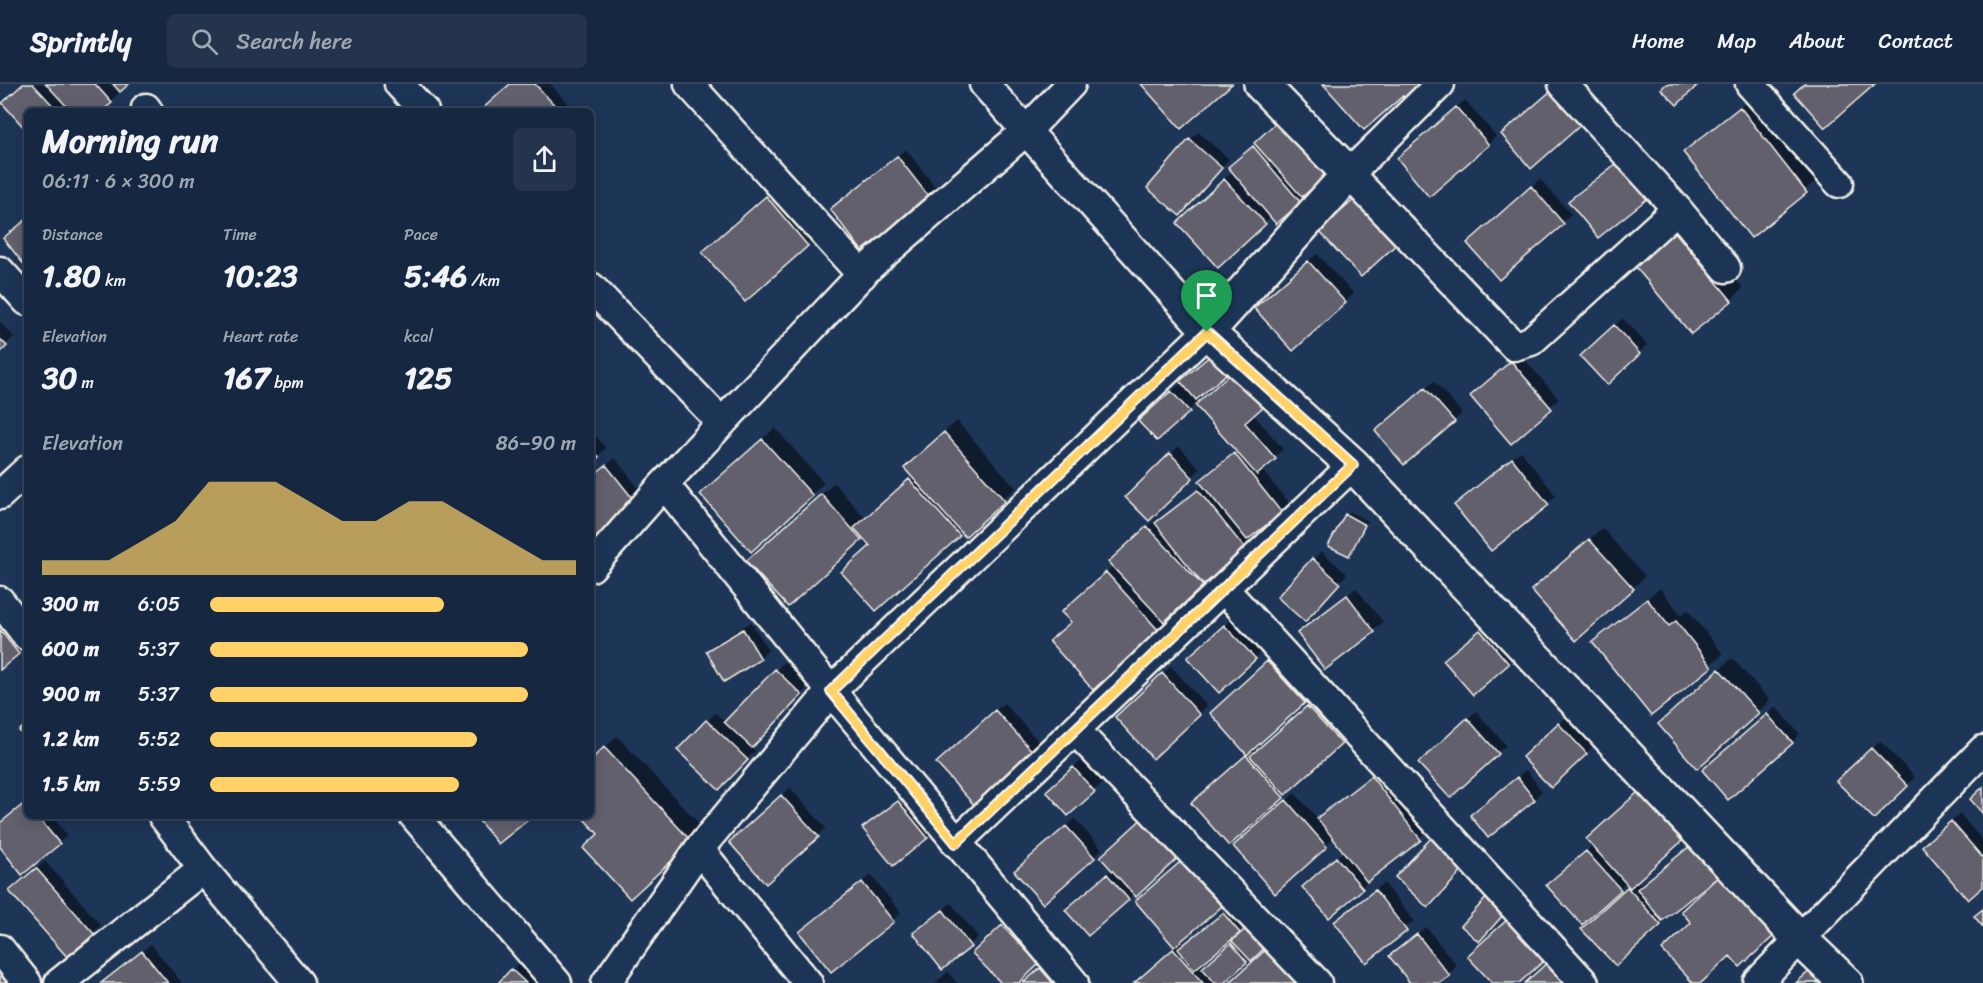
<!DOCTYPE html>
<html lang="en">
<head>
<meta charset="utf-8">
<style>
	body { margin:0; font-family:Sriracha,sans-serif; background:#23344c; color:#f1f3f6; height:100vh; display:flex; flex-direction:column; font-size:22px; white-space:nowrap }
	* { box-sizing:border-box; margin:0 }
	p { font-size:20px; color:#9ea6b1 }
	.icon { flex:none; width:33px; height:33px; fill:none; stroke:currentColor; stroke-width:2; stroke-linecap:round; stroke-linejoin:round }
	.map { position:relative; flex:1; overflow:hidden }
	.side { position:absolute; left:24px; top:24px; width:570px; height:711px; display:flex; flex-direction:column; background:#162841; border-radius:9px; box-shadow:0 3px 15px #0003,0 0 0 2px #35445a }
	.side>* { flex:none }
	.pin { position:absolute; display:grid; place-items:center; width:51px; height:51px; color:#fff; margin:-62px -26px; border-radius:50% 50% 50% 0; rotate:-45deg; box-shadow:0 0 6px #0007 }
	.pin .icon { rotate:45deg }
	.round { display:grid; place-items:center; flex:none; width:63px; height:63px; border-radius:9px; background:#23344c }
	.summary { display:flex; align-items:center; justify-content:space-between; height:102px; padding:0 18px }
	h1 { font-size:33px; font-weight:700; line-height:45px }
	.figures { display:grid; grid-template-columns:repeat(3,1fr); gap:9px; height:102px; padding:6px 18px }
	.figures div { display:grid; align-content:center }
	.figures b { font-size:30px; font-weight:700 }
	.figures small { font-size:16px; font-weight:400 }
	.figures p { font-size:16px }
	.chart { height:168px; padding:12px 18px }
	.chart p { display:flex; justify-content:space-between }
	.chart svg { width:100%; height:108px; margin-top:6px; fill:#ffd166; opacity:.7 }
	ul { padding:0 18px; list-style:none; font-size:20px }
	li { display:grid; grid-template-columns:96px 72px 1fr; align-items:center; height:45px }
	li i { height:15px; border-radius:8px; background:#ffd166 }
	header { display:flex; align-items:center; gap:36px; box-sizing:border-box; height:84px; padding:0 30px; background:#162841; border-bottom:2px solid #35445a }
	header strong { font-size:28px }
	nav { display:flex; gap:33px; margin-inline-start:auto; font-size:21px }
	.search { width:420px; height:54px; background:#23344c; display:flex; align-items:center; gap:15px; box-sizing:border-box; padding:0 21px; border-radius:9px; color:#9ea6b1; font-size:22px }
	.map>svg:first-child { display:block }
	.shadow { fill:#0007 }
	.building { fill:#62606d; stroke:#f4f1e8; stroke-width:1.5 }
	.lines { fill:none; stroke-linecap:round; stroke-linejoin:round }
	.minor-casing { stroke:#f4f1e8; stroke-width:33 }
	.tertiary-casing { stroke:#f4f1e8; stroke-width:38 }
	.minor { stroke:#1d3557; stroke-width:28 }
	.tertiary { stroke:#1d3557; stroke-width:33 }
	.route-casing { stroke:#fff; stroke-width:12 }
	.route { stroke:#ffd166; stroke-width:8 }
</style>
</head>
<body>
<header>
<strong>Sprintly</strong>
<div class="search"><svg class="icon" aria-label="search" viewBox="0 0 24 24"><circle cx="10" cy="10" r="6"/><path d="M15 15l6 6"/></svg>Search here</div>
<nav><a>Home</a><a>Map</a><a>About</a><a>Contact</a></nav>
</header>
<div class="map">
<svg width="1983" height="899" viewBox="0 0 1983 899">
	<rect width="100%" height="100%" fill="#1d3557"/>
	<filter id="ink" filterUnits="userSpaceOnUse"><feTurbulence type="fractalNoise" baseFrequency=".0167" numOctaves="2"/><feDisplacementMap in="SourceGraphic" scale="12" xChannelSelector="R" yChannelSelector="G"/><feConvolveMatrix kernelMatrix="1 2 1 2 8 2 1 2 1" color-interpolation-filters="sRGB"/></filter>
	<g filter="url(#ink)">
		<path class="shadow" d="M25 0H110L119 9 100 27H27V45Z
			M511 0H550L569 20 562 27H481Z
			M1753 12 1818 95 1751 152 1685 68Z
			M1465 16 1496 52 1488 60 1407 66Z
			M1198 48 1229 75 1188 122 1190 56Z
			M1257 60 1309 110 1277 138 1271 132 1265 138 1179 139 1233 87 1238 75Z
			M906 65 937 105 929 113 832 125Z
			M1540 95 1571 130 1499 194 1477 150Z
			M779 102 820 148 745 215 717 156Z
			M1688 137 1743 204 1731 216 1648 169Z
			M1317 170 1354 210 1293 265 1264 216Z
			M1623 234 1647 261 1607 299 1590 264Z
			M0 238 14 253 0 266Z
			M1215 269 1229 285 1194 315 1199 320 1205 313 1270 314 1253 330 1283 365 1262 386 1289 419 1249 453 1254 458 1246 466 1202 500 1168 532 1170 534 1158 546 1093 604 1072 537 1075 516 1113 482 1118 470 1156 435 1159 438 1204 400 1201 397 1237 366 1196 320 1157 355 1149 329 1180 300 1185 304Z
			M1520 270 1559 315 1511 358 1480 304Z
			M1434 297 1462 329 1454 337 1385 339Z
			M957 337 1016 404 963 447 876 524 871 461 863 452 788 521 761 465 834 399 865 434 913 392 918 372Z
			M775 344 824 399 751 466 714 398Z
			M591 347 606 364 591 378Z
			M1179 362 1200 385 1149 435 1127 413Z
			M1521 367 1556 412 1491 465 1464 413Z
			M615 374 644 411 591 456V394Z
			M1350 428 1368 437 1349 470 1346 431Z
			M1602 444 1645 492 1633 504 1545 494Z
			M1321 467 1347 490 1313 528 1280 513Z
			M1356 504 1383 538 1326 584 1299 550Z
			M1660 504 1681 531 1688 526 1723 570 1651 630 1594 558Z
			M0 520 27 561 0 584Z
			M1233 534 1263 566 1255 574 1197 566Z
			M751 538 768 566 760 574 708 567 716 559Z
			M1489 538 1516 571 1508 579 1453 568Z
			M1276 570 1312 610 1254 663 1258 667 1316 615 1349 651 1229 760 1201 711 1248 670 1212 629Z
			M1732 574 1770 616 1758 628H1672Z
			M784 578 809 602 751 663 755 667 719 704 680 666 715 629 726 639Z
			M1171 582 1207 622 1153 673 1125 625Z
			M1004 619 1041 660 1033 668 947 671Z
			M1776 623 1800 650 1792 658 1712 678Z
			M1476 627 1506 661 1450 712 1428 671Z
			M1567 632 1594 661 1586 669 1532 665Z
			M617 652 703 744 691 756 600 750 583 732H591V677Z
			M1880 657 1915 693 1874 733 1839 697Z
			M1082 676 1102 699 1068 730 1056 699Z
			M1384 681 1432 743 1362 803 1312 795 1344 767 1334 754 1275 808 1243 754 1295 709 1318 735Z
			M1526 686 1542 707 1534 715 1480 723Z
			M1647 701 1689 748 1637 796 1642 802 1700 754 1725 784 1730 870 1699 899H1695L1693 838 1719 793 1717 792 1668 831 1616 880 1591 837 1630 802 1626 798 1620 805 1557 793 1593 761 1596 747Z
			M790 704 826 744 818 752 739 750Z
			M907 710 935 745 927 753 872 736Z
			M27 717V732H52L67 751 59 759 0 761V739Z
			M1960 730 1983 757V801L1932 754Z
			M1075 735 1102 765 1094 773 1024 779Z
			M45 777 101 841 93 849 20 799Z
			M1113 785 1135 809 1088 850 1075 818Z
			M871 791 901 829 832 886 809 840Z
			M1384 799 1414 837 1366 877 1344 830Z
			M1137 817 1185 861 1232 822 1247 840 1200 879 1205 884 1235 857 1250 873 1222 899H1135L1176 863Z
			M951 819 978 853 942 884 921 845Z
			M1011 834 1046 871 1016 899H1003L982 861Z
			M1426 843 1457 882 1438 899H1412L1391 872Z
			M151 860 182 899H101Z
			M1049 877 1059 899H1024Z
			M520 878 542 899H500Z
			M948 888 957 899H935Z"/>
		<path class="building" d="M23 0H33L58 27H27V47L2 19Z
			M46 0H95L112 19 102 27H71Z
			M113 0H129L120 8Z
			M510 0H535L560 27H480Z
			M1141 0H1232L1181 45Z
			M1323 0H1421L1405 15 1403 12 1364 46Z
			M1666 0H1699L1677 21 1661 5Z
			M1804 0H1875L1825 44 1794 9Z
			M1552 6 1582 40 1531 85 1501 50Z
			M1456 23 1489 61 1429 113 1397 74Z
			M1740 23 1807 109 1751 154 1683 68Z
			M1282 33 1331 88 1302 113 1254 59Z
			M1189 55 1222 84 1180 132 1147 104Z
			M1253 62 1301 119 1276 140 1228 83Z
			M897 72 930 114 862 167 830 125Z
			M1622 75 1652 111 1598 154 1568 117Z
			M1224 95 1266 140 1218 184 1177 139Z
			M1531 102 1564 140 1499 196 1467 159Z
			M766 112 808 162 745 218 702 168Z
			M1358 112 1399 158 1361 193 1319 147Z
			M27 135V180L25 182 3 154Z
			M1675 148 1732 217 1691 250 1634 181Z
			M1308 177 1346 219 1293 267 1254 224Z
			M1614 241 1640 270 1607 301 1580 272Z
			M0 255 7 262 0 269Z
			M1211 271 1226 290 1196 316 1180 297Z
			M1511 277 1552 325 1511 360 1470 312Z
			M1232 288 1263 323 1245 339 1276 375 1257 391 1195 321Z
			M1425 304 1455 338 1404 381 1375 347Z
			M1171 307 1190 328 1157 357 1138 337Z
			M944 348 1005 417 965 453 904 384Z
			M762 355 813 412 751 468 700 410Z
			M591 364 599 373 591 380Z
			M1170 369 1193 394 1149 437 1125 413Z
			M1234 369 1282 429 1247 456 1199 397Z
			M1512 374 1549 421 1491 467 1454 421Z
			M606 381 637 420 591 458V393Z
			M909 395 960 452 876 527 841 488 870 462 854 444Z
			M1198 406 1247 467 1203 501 1155 439Z
			M821 410 862 456 788 523 746 477Z
			M1345 430 1365 441 1349 472 1328 462Z
			M1147 442 1203 502 1164 538 1108 478Z
			M1589 455 1634 505 1576 557 1531 506Z
			M1312 474 1340 499 1305 538 1277 513Z
			M1106 488 1159 547 1093 606 1049 557 1071 538 1061 528Z
			M1347 511 1375 548 1325 586 1297 549Z
			M1647 515 1669 542 1676 537 1712 583 1651 632 1592 558Z
			M1224 541 1256 575 1219 609 1187 574Z
			M743 545 761 575 724 598 706 567Z
			M0 546 19 570 0 586Z
			M1480 546 1509 580 1473 611 1443 576Z
			M1267 577 1305 619 1247 671 1210 629Z
			M775 585 802 611 752 664 724 638Z
			M1719 585 1759 629 1697 685 1658 640Z
			M1162 589 1200 631 1153 675 1115 633Z
			M1307 622 1342 660 1285 711 1250 672Z
			M995 626 1034 669 975 722 936 679Z
			M1767 630 1793 659 1728 716 1702 686Z
			M1467 634 1499 670 1450 714 1418 679Z
			M706 636 748 676 719 706 677 666Z
			M27 639V655L19 647Z
			M1558 639 1587 670 1551 704 1522 673Z
			M604 663 692 758 630 815 583 764 598 750 581 732H591V676Z
			M1871 664 1908 702 1874 735 1836 697Z
			M1246 671 1284 714 1229 762 1191 719Z
			M1073 683 1095 708 1068 732 1046 707Z
			M1371 692 1421 756 1367 798 1317 734Z
			M1517 693 1535 716 1488 754 1470 731Z
			M1983 703V730L1970 715Z
			M1638 708 1682 757 1630 804 1586 755Z
			M781 711 819 753 766 800 729 758Z
			M1286 716 1327 763 1275 810 1233 762Z
			M898 717 928 754 893 782 862 744Z
			M26 718 27 732H37L60 760 22 791 0 763V739Z
			M1147 730 1182 770 1136 813 1100 773Z
			M475 732H533L498 760Z
			M1951 737 1983 774V803L1968 816 1922 762Z
			M1066 742 1095 774 1043 820 1014 787Z
			M1432 753 1465 784 1428 824 1395 793Z
			M1691 761 1718 793 1662 837 1637 805Z
			M1586 767 1621 806 1582 841 1546 801Z
			M1186 773 1226 819 1174 863 1135 817Z
			M1336 773 1363 805 1329 834 1302 803Z
			M36 784 94 850 68 874 9 807Z
			M1107 790 1129 816 1088 852 1065 826Z
			M1721 790 1776 850 1740 883 1730 872 1701 899H1693L1662 866 1691 839 1681 827Z
			M862 798 894 838 831 888 799 848Z
			M1627 803 1661 841 1616 882 1581 845Z
			M1375 806 1407 847 1366 879 1334 838Z
			M1487 813 1505 829 1479 858 1461 842Z
			M1983 825V843L1974 832Z
			M943 826 971 863 942 886 913 849Z
			M1223 829 1240 849 1194 886 1178 865Z
			M1509 834 1546 875 1519 899H1492L1467 872Z
			M1252 839 1270 859 1251 877 1232 857Z
			M1002 841 1039 880 1019 899H1001L972 869Z
			M1417 850 1450 892 1440 899H1410L1389 872Z
			M1231 859 1247 878 1224 899H1215L1202 884Z
			M1272 860 1308 899H1229Z
			M1173 865 1203 899H1134Z
			M142 867 168 899H101Z
			M1551 875 1573 899H1525Z
			M1815 882 1831 899H1796Z
			M0 883 13 899H0Z
			M1040 884 1053 899H1023Z
			M511 885 526 899H498Z"/>
		<g class="lines">
			<defs>
				<path id="minor" d="M399 0 424 27
					M689 0 862 191
					M1071 0 1026 47 870 182 664 400 831 607 1074 899
					M1440 0 1349 90 1514 262 1531 257 1677 125
					M1563 0 1677 125 1726 184
					M1750 0 1839 99
					M146 24 148 27
					M0 187 27 217
					M591 203 722 339
					M0 411 27 386
					M591 483 664 400
					M1224 505 1584 899
					M0 517 27 552
					M1076 647 1317 899
					M163 732 203 785 299 899
					M414 732 557 899
					M956 759 1353 381
					M699 765 808 899
					M0 865 27 899
					M59 899 203 785
					M606 899 699 765 831 607 1207 248 984 0
					M1757 899 1983 666"/>
				<path id="tertiary" d="M1261 0 1349 90 1207 248 1353 381 1800 855 1846 899"/>
			</defs>
			<use href="#minor" class="minor-casing"/>
			<use href="#tertiary" class="tertiary-casing"/>
			<use href="#minor" class="minor"/>
			<use href="#tertiary" class="tertiary"/>
		</g>
	</g>
	<g class="lines" filter="url(#ink)">
		<defs>
			<path id="route" d="M1207 248 1353 381 956 759 831 607Z"/>
		</defs>
		<use href="#route" class="route-casing"/>
		<use href="#route" class="route"/>
	</g>
</svg>
<div class="pin" style="left:1207px;top:248px;background:#1e9e55"><svg class="icon" aria-label="arrive" viewBox="0 0 24 24"><path d="M6 21V4h12l-3 4 3 4H6"/></svg></div>
<section class="side">
<div class="summary"><div><h1>Morning run</h1><p>06:11 · 6 × 300 m</p></div><a class="round"><svg class="icon" aria-label="share" viewBox="0 0 24 24"><path d="M12 15V3M7 8l5-5 5 5M5 13v7h14v-7"/></svg></a></div>
<div class="figures">
<div><p>Distance</p><b>1.80<small> km</small></b></div>
<div><p>Time</p><b>10:23</b></div>
<div><p>Pace</p><b>5:46<small> /km</small></b></div>
</div>
<div class="figures">
<div><p>Elevation</p><b>30<small> m</small></b></div>
<div><p>Heart rate</p><b>167<small> bpm</small></b></div>
<div><p>kcal</p><b>125</b></div>
</div>
<div class="chart"><p><span>Elevation</span>86–90 m</p>
<svg viewBox="0 0 160 44" preserveAspectRatio="none"><path d="M0 44V38L10 38L20 38L30 30L40 22L50 6L60 6L70 6L80 14L90 22L100 22L110 14L120 14L130 22L140 30L150 38L160 38V44z"/></svg>
</div>
<ul>
<li><b>300 m</b>6:05<i style="width:64%"></i></li>
<li><b>600 m</b>5:37<i style="width:87%"></i></li>
<li><b>900 m</b>5:37<i style="width:87%"></i></li>
<li><b>1.2 km</b>5:52<i style="width:73%"></i></li>
<li><b>1.5 km</b>5:59<i style="width:68%"></i></li>
</ul>
</section>
</div>
</body>
</html>
